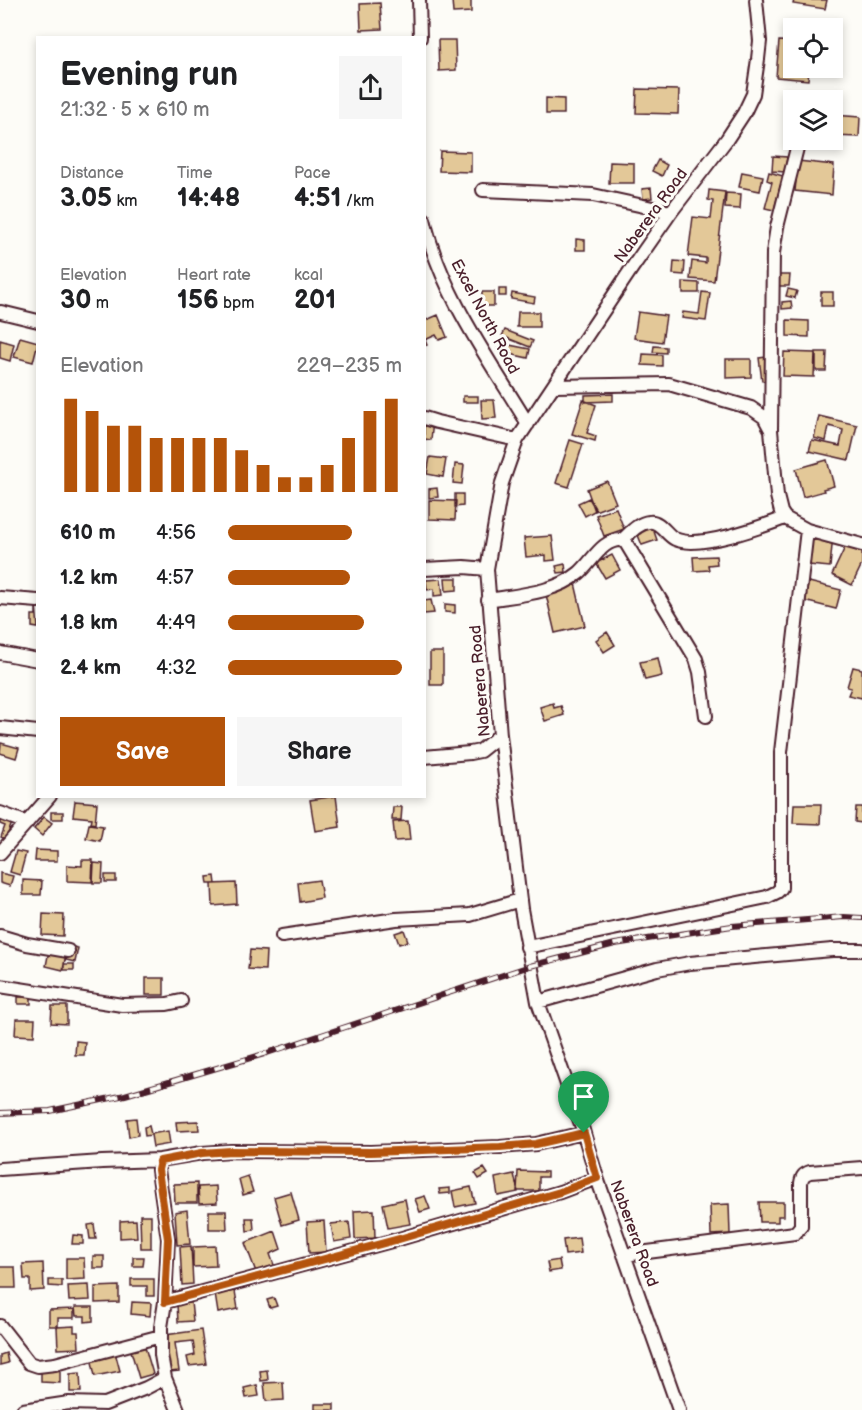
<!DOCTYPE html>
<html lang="en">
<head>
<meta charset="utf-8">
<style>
	body { margin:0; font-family:"Balsamiq Sans",sans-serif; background:#f6f6f6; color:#202124; height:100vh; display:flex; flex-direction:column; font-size:22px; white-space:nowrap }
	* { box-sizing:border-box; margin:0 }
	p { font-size:20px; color:#757577 }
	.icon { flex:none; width:33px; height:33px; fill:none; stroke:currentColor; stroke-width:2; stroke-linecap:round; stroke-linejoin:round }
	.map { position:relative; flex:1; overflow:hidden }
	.drawer { position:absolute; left:36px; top:36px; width:390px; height:762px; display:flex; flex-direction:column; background:#fff; border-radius:0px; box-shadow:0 3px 9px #0003 }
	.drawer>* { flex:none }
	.tools { position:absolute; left:783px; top:18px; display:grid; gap:12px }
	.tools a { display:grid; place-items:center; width:60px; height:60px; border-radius:0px; background:#fff; box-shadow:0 3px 9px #0003; font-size:30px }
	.pin { position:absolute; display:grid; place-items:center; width:51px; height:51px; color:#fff; margin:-62px -26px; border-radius:50% 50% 50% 0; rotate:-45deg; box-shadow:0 0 6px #0007 }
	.pin .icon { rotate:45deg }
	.round { display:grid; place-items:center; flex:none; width:63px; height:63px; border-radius:0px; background:#f6f6f6 }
	.overview { display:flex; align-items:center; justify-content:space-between; height:102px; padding:0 24px }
	h1 { font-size:33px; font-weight:800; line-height:45px }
	.metrics { display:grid; grid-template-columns:repeat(3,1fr); gap:9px; height:102px; padding:6px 24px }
	.metrics div { display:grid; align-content:center }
	.metrics b { font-size:26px; font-weight:800 }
	.metrics small { font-size:16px; font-weight:400 }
	.metrics p { font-size:16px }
	.chart { height:168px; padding:12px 24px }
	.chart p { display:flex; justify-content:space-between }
	.chart svg { width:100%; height:108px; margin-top:6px; stroke:#b45309; stroke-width:6 }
	.action { display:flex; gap:12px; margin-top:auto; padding:12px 24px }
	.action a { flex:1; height:69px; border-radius:0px; background:#b45309; color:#fff; font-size:24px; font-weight:800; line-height:69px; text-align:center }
	.action a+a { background:#f6f6f6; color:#202124 }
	ul { padding:0 24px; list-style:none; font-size:20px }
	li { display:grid; grid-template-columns:96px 72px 1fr; align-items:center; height:45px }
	li i { height:15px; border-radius:8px; background:#b45309 }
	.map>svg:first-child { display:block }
	.building { fill:#e3c898; stroke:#4a1f2b; stroke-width:1.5 }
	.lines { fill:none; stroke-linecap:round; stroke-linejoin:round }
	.minor-casing { stroke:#4a1f2b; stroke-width:16 }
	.minor { stroke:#fdfcf7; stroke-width:12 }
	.rail-casing { stroke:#4a1f2b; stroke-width:6 }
	.rail { stroke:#fdfcf7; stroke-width:4; stroke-dasharray:11; stroke-linecap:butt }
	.route-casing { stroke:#fff; stroke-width:12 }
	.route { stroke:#b45309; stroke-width:8 }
	.labels { text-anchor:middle; stroke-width:6; stroke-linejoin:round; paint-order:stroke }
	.street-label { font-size:16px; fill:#4a1f2b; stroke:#fdfcf7 }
</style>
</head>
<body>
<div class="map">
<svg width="862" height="1410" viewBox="0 0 862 1410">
	<rect width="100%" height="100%" fill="#fdfcf7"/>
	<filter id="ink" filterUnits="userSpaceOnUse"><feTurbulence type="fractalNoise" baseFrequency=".0167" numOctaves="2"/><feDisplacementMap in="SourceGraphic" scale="12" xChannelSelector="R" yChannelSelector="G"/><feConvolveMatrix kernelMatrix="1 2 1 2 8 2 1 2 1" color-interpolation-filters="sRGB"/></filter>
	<g filter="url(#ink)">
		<path class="building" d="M452 0H471V12L453 13Z
			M794 0H827L825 9 793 4Z
			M380 3 382 29 361 30 360 4Z
			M438 40H455L456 70 439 71Z
			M779 41 794 42V68H809L808 80 776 77Z
			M637 89 679 90 678 114 636 113Z
			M546 98 564 99V114H546Z
			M833 115 860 117 859 137 832 136Z
			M440 151 471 152V172L439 171Z
			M773 156 787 157 785 172 772 171Z
			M658 160 667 165 662 176 652 171Z
			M798 161 834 165 832 195 795 191Z
			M610 162 634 163V183H609Z
			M742 172 763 176 760 191 739 187Z
			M769 172 783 176 774 210 765 208 772 182 767 180Z
			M651 188 652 198 643 199 642 189Z
			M709 190 725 192 714 281 690 279 692 261 706 263V258L688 256 693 217 711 219 713 201 708 200Z
			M726 193 741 194 740 209 725 208Z
			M576 239 585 240V250H576Z
			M674 261 685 262 684 275 673 274Z
			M779 275H790L789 286H779Z
			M683 282 699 283V293H683Z
			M499 289H506V296H499Z
			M788 289 797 291 795 298 786 296Z
			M482 292H494V306H482Z
			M702 292 710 293 706 321 682 318 683 312 699 314Z
			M821 292H833V306H821Z
			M512 293 535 297 534 303 511 299Z
			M791 301 792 308 782 309V302Z
			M518 312H539V327H517Z
			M638 312 666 316 662 342 634 338Z
			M438 315 447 337 439 340 436 335 425 340 427 345 424 346V321Z
			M787 320 809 321V337L787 336Z
			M505 330 533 341 530 347 502 336Z
			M20 337 38 342 33 362 14 357Z
			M0 340 14 344 10 361 0 358Z
			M499 343 530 349 528 358 497 351Z
			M654 346 666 347V353L653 352Z
			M784 352 815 353 814 377 783 376Z
			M816 352H827L826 371H816Z
			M643 354 662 355V366L642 365Z
			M766 357 769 380 762 381 759 358Z
			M726 359H751V377L726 378Z
			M613 394V401L585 402V395Z
			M463 396H478V402H463Z
			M481 400H494L496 418 482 419Z
			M583 400 596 405 587 433 596 436 595 441 572 434Z
			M819 416 857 425 849 460 809 451 812 440 840 446 843 430 829 426 826 441 814 438Z
			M424 420 433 421 431 440 424 439Z
			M570 440 583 444 569 487 556 483Z
			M430 457 446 459 443 477 427 474Z
			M827 460 834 486 823 489 824 491 803 497 796 469Z
			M455 464 464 465 462 484 453 483Z
			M607 481 616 503 595 511 587 489Z
			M437 488 438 497 429 498V489Z
			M455 494H463V506L455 507Z
			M589 498 596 510 585 516 578 503Z
			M429 500 456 501 455 520 429 519Z
			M616 508 624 529 604 536 596 515Z
			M651 523 657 540 642 545 635 528Z
			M812 533 833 535 830 567 809 565Z
			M552 536 555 560 546 561V555L526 557 524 538Z
			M848 541 862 548V564L852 585 832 575Z
			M612 555 620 570 605 578 596 563Z
			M716 556 717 564 708 565 709 570 694 571 693 557Z
			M565 564 566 572 558 573 556 566Z
			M445 578H457V590L446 591Z
			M441 579 443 595 434 596V589L427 590 426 580Z
			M574 579 585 626 555 633 544 586Z
			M809 582 841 590 836 609 804 601Z
			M431 600 434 613 424 614V601Z
			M36 604 38 628 32 627V615H36Z
			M445 604 455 605V613L445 612Z
			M607 632 615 645 604 652 596 640Z
			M430 652H443V685H430Z
			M658 658 662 676 645 680 640 662Z
			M853 667 862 669V698L848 695 851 688 847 687Z
			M553 703 554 708 561 706 564 715 545 721 540 707Z
			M1 743 19 748 16 758 0 753Z
			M336 796 340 827 315 831 310 800Z
			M75 801 97 803 95 824 91 823 92 818 73 816Z
			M794 804H821L820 824 793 823Z
			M393 807H402L401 820H392Z
			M856 807H862V823L855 822Z
			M51 812H63V819H51Z
			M0 815 13 820 6 839 1 837 5 826 0 824Z
			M44 817 52 823 42 836 34 829Z
			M408 821 410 840 395 841 393 822Z
			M89 824 103 826 100 841 86 838Z
			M36 850 57 851V861H35Z
			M16 851 26 853 20 875 10 872Z
			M82 860H93L92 882 67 881V865L82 866Z
			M94 863 103 864 102 883H93Z
			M0 873 13 876 10 886 0 883Z
			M105 875H116V882H105Z
			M215 876 216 884H208L207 877Z
			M23 880 42 881 41 895H23Z
			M319 880 322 898 300 902 298 883Z
			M236 883 237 904 213 906 212 884Z
			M43 914 64 915 63 936 42 935Z
			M404 930 408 941 399 944 395 933Z
			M50 945 67 948 63 970 46 966Z
			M69 946 78 948 75 962 66 960Z
			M250 950 266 951 265 970 248 969Z
			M64 964H74V970H64Z
			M146 978H164V995H146Z
			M18 997H31V1004H18Z
			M52 1006H67V1024L51 1023Z
			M16 1019H35L34 1036 15 1035Z
			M76 1041 85 1042 84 1055H75Z
			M136 1118 138 1135 129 1137 127 1119Z
			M198 1121 199 1130 177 1131 176 1122Z
			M149 1126 151 1134 168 1131 170 1144 153 1147 151 1135 145 1136 144 1127Z
			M484 1168 488 1174 479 1179 475 1173Z
			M518 1171 547 1172V1177H539V1191H517Z
			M514 1174 518 1192 498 1196 495 1178Z
			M248 1176 253 1192 243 1195 239 1179Z
			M197 1183V1203H175L174 1184Z
			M216 1186 217 1203 199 1204 198 1187Z
			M471 1187 475 1203 455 1207 452 1191Z
			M450 1188V1193L440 1194 439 1189Z
			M291 1192 299 1220 282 1225 274 1197Z
			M425 1196 430 1209 420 1212 415 1199Z
			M405 1199 410 1224 388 1228 383 1204Z
			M759 1202H784V1216H778V1222H760Z
			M729 1204 730 1234 711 1235 710 1205Z
			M187 1210 190 1244 177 1245 175 1212Z
			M374 1210 375 1238 355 1239 354 1211Z
			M209 1211H226L227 1229H209Z
			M140 1215H151V1248H141Z
			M246 1218H253L254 1230 247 1231Z
			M136 1220 137 1237 120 1238V1221Z
			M324 1221 326 1252 309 1253 307 1222Z
			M349 1222 351 1239 334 1242 331 1224Z
			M94 1224 96 1239H90L88 1225Z
			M275 1231 281 1249 270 1254 274 1265 256 1272 245 1243Z
			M73 1235 83 1236V1244H72Z
			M579 1238 581 1253 565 1255 563 1240Z
			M191 1246 193 1284 182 1285 180 1247Z
			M215 1246 216 1266 193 1267V1247Z
			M93 1256H104V1268H93Z
			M133 1257H144L143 1266H133Z
			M66 1258H84L85 1279 66 1280Z
			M559 1260 561 1270 549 1272 547 1262Z
			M43 1263 44 1290 30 1291V1279H24L23 1264Z
			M0 1267H15L16 1288H0Z
			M131 1279H154V1296H147V1286H131Z
			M49 1280H62V1287L49 1286Z
			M89 1285 90 1300 69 1301 68 1286Z
			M119 1286V1302L95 1303V1287Z
			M235 1291 238 1309 218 1313 215 1294Z
			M274 1298 277 1306 270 1308 267 1300Z
			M132 1302 151 1303 150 1316 131 1314Z
			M191 1302 193 1321 178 1322 177 1304Z
			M75 1307H93V1321L85 1322V1316H76Z
			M74 1309V1318H58V1326H49V1310Z
			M74 1326V1332H78L79 1348 58 1349 57 1327Z
			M201 1330 206 1364 189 1366 187 1357 195 1355 193 1341 175 1343 179 1371 170 1372 165 1335Z
			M145 1347 153 1374 139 1378 131 1351Z
			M115 1352 120 1371 95 1376 91 1357Z
			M6 1353 8 1363 0 1365V1355Z
			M41 1365H60V1383L41 1382Z
			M267 1370 268 1380 261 1381 260 1371Z
			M80 1373 81 1392H70V1374Z
			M283 1382 284 1400 266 1401 264 1383Z
			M257 1385 259 1396 246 1398 244 1388Z
			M315 1404H334V1410H315Z"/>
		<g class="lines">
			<defs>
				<path id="minor" d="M419 0 420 38
					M483 190 593 195 671 212
					M424 219C440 292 490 361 528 424
					M1 312 38 321
					M554 386 669 384 751 408 764 417 771 430 777 496 781 512 785 518 807 530 862 545
					M424 418 437 422 517 440
					M771 429 773 253 777 227 799 140
					M622 540C630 533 638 523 649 522 660 520 666 535 675 539 699 550 761 527 785 518
					M424 569 464 567 487 569
					M0 598 38 601
					M488 600C518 595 555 593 579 573 592 562 603 538 622 540L626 543 696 659 700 672 706 716
					M0 653 38 660
					M0 728 38 732
					M424 757 470 753 480 751 500 735
					M0 813 27 823
					M0 853 50 796
					M0 936 27 944 68 951
					M282 936 396 919 470 915 520 900
					M527 947 767 897 777 892 781 888V752L807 530
					M0 986 122 1005 167 1004 181 1001
					M538 1002 657 969 690 963 832 950H862
					M160 1160 158 1170 168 1239 165 1302 161 1327V1355L165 1378 178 1410
					M0 1169 102 1162 160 1160 202 1153 231 1151 371 1152 500 1147 536 1144 583 1133
					M624 1255 795 1233 801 1226V1183C802 1176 804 1174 810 1172L862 1168
					M165 1302 399 1239 560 1192 597 1178
					M0 1326 29 1363 38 1366 55 1364 161 1336
					M23 1410 69 1403 105 1404 146 1388 165 1378
					M679 1410 597 1178 582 1127 538 1002 521 909 500 735 487 569 502 483 517 440 632 268 671 212 727 139 744 113 753 94 758 59 760 41 756 0"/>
			</defs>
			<use href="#minor" class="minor-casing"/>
			<use href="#minor" class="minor"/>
			<defs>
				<path id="rail" d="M0 1113 50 1111 125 1095 264 1054 530 966 615 944 732 926 844 917 862 918"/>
			</defs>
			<use href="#rail" class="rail-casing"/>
			<use href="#rail" class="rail"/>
		</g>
	</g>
	<g class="lines" filter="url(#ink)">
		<defs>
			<path id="route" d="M584 1133 597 1178 560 1192 399 1239 165 1302 168 1239 158 1170 160 1161 202 1153 231 1151 371 1152 500 1147 536 1144Z"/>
		</defs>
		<use href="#route" class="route-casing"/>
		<use href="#route" class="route"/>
	</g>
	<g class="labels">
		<g class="street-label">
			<text transform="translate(650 215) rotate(-54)" y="6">Naberera Road</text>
			<text transform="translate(486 316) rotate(62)" y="6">Excel North Road</text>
			<text transform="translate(479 681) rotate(-95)" y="6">Naberera Road</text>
			<text transform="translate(635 1233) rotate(70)" y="6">Naberera Road</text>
		</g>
	</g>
</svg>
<div class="tools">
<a><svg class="icon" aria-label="locate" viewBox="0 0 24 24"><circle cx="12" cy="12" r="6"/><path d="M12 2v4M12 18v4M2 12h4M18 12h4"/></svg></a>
<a><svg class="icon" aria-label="layers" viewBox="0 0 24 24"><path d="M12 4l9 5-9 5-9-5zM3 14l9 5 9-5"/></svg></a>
</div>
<div class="pin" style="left:584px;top:1133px;background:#1e9e55"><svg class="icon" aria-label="arrive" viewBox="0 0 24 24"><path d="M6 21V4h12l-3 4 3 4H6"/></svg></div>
<section class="drawer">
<div class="overview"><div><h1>Evening run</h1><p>21:32 · 5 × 610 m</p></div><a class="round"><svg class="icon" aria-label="share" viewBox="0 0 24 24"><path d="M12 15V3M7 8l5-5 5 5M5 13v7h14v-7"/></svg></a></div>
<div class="metrics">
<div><p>Distance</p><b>3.05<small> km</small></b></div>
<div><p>Time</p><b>14:48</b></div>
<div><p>Pace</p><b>4:51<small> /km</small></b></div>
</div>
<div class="metrics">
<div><p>Elevation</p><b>30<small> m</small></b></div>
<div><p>Heart rate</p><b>156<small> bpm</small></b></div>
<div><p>kcal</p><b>201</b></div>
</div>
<div class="chart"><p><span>Elevation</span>229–235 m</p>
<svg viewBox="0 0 160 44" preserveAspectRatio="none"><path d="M5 44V6M15 44V11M25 44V17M35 44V17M45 44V22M55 44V22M65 44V22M75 44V22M85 44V27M95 44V33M105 44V38M115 44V38M125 44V33M135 44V22M145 44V11M155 44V6"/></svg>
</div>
<ul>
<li><b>610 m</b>4:56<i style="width:71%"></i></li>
<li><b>1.2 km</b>4:57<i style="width:70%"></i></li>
<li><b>1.8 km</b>4:49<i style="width:78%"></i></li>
<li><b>2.4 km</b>4:32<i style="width:100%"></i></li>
</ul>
<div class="action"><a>Save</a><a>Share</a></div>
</section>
</div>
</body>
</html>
